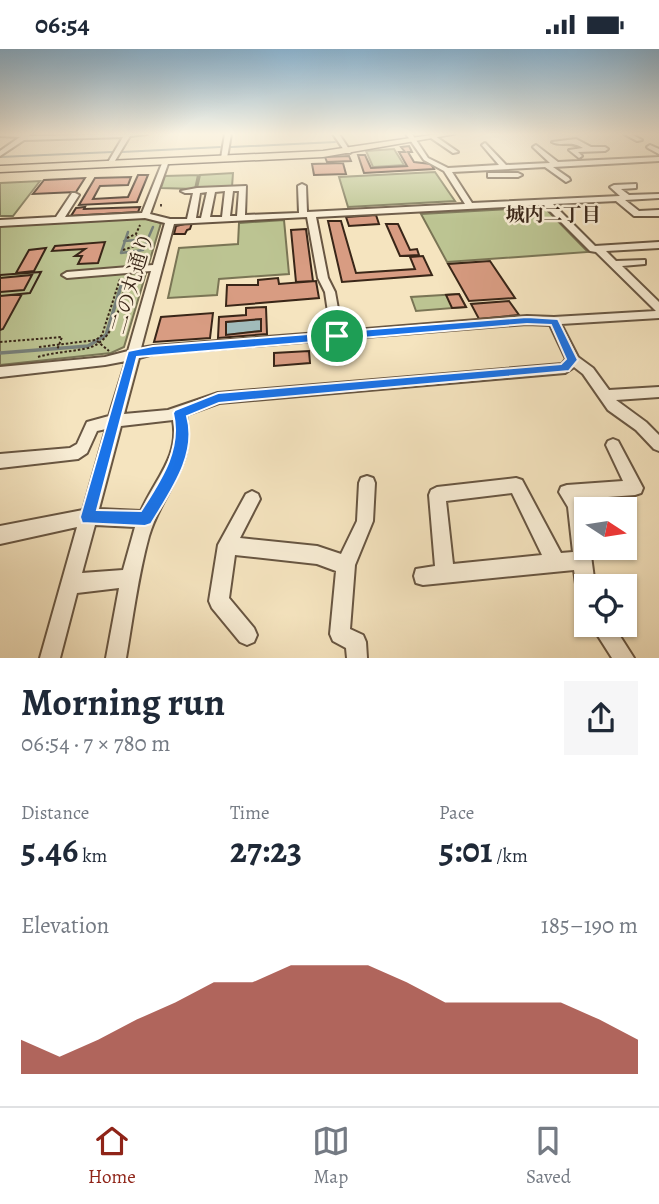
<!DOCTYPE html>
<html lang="en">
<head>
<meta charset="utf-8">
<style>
	body { margin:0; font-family:Alegreya,"Noto Serif JP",serif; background:#f6f6f7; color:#1f2937; height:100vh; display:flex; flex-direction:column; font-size:26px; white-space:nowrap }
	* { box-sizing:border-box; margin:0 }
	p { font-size:23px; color:#747a83 }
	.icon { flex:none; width:38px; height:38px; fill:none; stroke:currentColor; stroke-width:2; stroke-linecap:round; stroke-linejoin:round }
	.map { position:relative; height:609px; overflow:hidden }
	.details { display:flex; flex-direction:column; background:#fff; flex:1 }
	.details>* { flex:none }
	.needle { width:46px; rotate:102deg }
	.tools { position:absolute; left:574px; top:448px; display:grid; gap:14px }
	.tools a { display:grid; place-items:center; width:63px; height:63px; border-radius:0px; background:#fff; box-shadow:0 2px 5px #0004; font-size:35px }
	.pin { position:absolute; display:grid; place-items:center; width:60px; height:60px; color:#fff; margin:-30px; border:4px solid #fff; border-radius:50%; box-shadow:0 2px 7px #0007 }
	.round { display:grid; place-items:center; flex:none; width:74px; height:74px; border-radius:0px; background:#f6f6f7 }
	.summary { display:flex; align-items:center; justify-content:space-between; height:119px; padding:0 21px }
	h1 { font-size:38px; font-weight:700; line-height:52px }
	.stats { display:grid; grid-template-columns:repeat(3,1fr); gap:10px; height:119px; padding:7px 21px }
	.stats div { display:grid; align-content:center }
	.stats b { font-size:35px; font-weight:700 }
	.stats small { font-size:19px; font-weight:400 }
	.stats p { font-size:19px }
	.chart { height:196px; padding:14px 21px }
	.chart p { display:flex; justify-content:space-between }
	.chart svg { width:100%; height:126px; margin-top:7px; fill:#8f2418; opacity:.7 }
	.status { display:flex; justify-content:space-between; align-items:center; height:49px; padding:0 35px; background:#fff; direction:ltr }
	.status svg { height:19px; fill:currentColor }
	.dock { display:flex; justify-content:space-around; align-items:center; height:98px; border-top:2px solid #e0e1e3; background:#fff; font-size:19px; color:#747a83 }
	.dock a { display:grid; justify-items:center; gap:4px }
	.dock .on { color:#8f2418 }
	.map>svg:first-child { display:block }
	.green { fill:#bcc492; stroke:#7a7555; stroke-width:2 }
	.water { fill:#a1bcbc; stroke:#77807a; stroke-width:2 }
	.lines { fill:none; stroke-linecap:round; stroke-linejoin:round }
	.stream-far2 { stroke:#77807a; stroke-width:2 }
	.stream-far1 { stroke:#77807a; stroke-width:2.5 }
	.stream { stroke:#77807a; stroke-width:3.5 }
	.building { fill:#d89c82; stroke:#392618; stroke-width:2; fill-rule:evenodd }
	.minor-casing { stroke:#685642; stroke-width:4 }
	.major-casing { stroke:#392618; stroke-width:3 }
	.path { stroke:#392618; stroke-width:2; stroke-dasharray:2.5 2; stroke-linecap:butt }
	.minor { fill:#f8edd5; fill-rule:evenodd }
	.major { fill:#f5e4bf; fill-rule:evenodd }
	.route { fill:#1a73e8; stroke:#fff; stroke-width:2; fill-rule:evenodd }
	.labels { text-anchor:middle; stroke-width:5; stroke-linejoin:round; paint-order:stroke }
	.far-neighbourhood-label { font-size:19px; font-weight:bold; fill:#392618; stroke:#f8edd5 }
	.street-label { font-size:21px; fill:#392618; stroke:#f8edd5 }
</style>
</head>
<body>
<div class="status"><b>06:54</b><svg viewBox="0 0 49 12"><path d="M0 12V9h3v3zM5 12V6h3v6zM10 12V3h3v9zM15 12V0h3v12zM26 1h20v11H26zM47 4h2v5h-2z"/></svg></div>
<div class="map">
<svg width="659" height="609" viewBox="0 0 659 609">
	<rect width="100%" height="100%" fill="#f5e4bf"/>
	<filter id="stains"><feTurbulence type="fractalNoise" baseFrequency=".00286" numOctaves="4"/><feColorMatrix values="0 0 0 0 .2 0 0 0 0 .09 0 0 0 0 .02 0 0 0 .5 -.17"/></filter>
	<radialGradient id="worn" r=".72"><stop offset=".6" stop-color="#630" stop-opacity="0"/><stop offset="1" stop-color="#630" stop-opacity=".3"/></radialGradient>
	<path class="green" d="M394 100 404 116 373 118 366 102Z
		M435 123 455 152 348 158 339 128Z
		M233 124 232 138 197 139 200 126Z
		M198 126 195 140 161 139 165 127Z
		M40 132 13 167H0V134Z
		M544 158 588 203 447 213 421 165Z
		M144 169 161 174 124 298 111 304 0 316V177Z
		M284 171 289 225 219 230 217 246 168 249 179 199 238 195 239 174Z
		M459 245 466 258 416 262 411 248Z"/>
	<path class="water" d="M261 270V282L226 286V273Z"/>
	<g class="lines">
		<path class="stream-far2" d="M231 98 335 93
			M122 103 220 98
			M0 108 112 103"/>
		<path class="stream-far1" d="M128 183 121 204 143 201 153 178
			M124 192 149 190"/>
		<path class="stream" d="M0 304 88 297 106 286 121 237"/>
	</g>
	<path class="building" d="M409 97 412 103H408L414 113 431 115 434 120 364 124 358 106H365L371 119 407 117 399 103H405L401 98Z
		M349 107 351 112 327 113 325 108Z
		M343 114 346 125 314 126 312 115Z
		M138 126H148L137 153 79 156 95 129 131 128 128 136 100 137 93 150 128 148Z
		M85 129 76 143 33 145 44 131Z
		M85 158 84 160 140 158 138 163 71 167 76 159Z
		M376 166 379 175 349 177 346 168Z
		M328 172H341L356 224 415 220 410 208 423 207 432 226 342 233Z
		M189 174H192L190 180 187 181 185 185H174L176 177Z
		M386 175H398L410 201 417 200 419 206 400 207Z
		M306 180 313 232 296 233 291 181Z
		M105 193 98 214 78 215 82 207H75L85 200 52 202 55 197Z
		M46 199 34 222 16 224 29 201Z
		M490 212 515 249 469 252 448 215Z
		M41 223 30 244 0 247V243L24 241 32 226 0 229V226Z
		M41 223 30 244 0 247V226Z
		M278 229 279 235 316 232 319 249 226 257 227 236H258V231Z
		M22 245 3 280 0 281V247Z
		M459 245 466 258 452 259 446 246Z
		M509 252 519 266 479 270 471 255Z
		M266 258 267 285 218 289 219 268 246 266V259ZM261 270V282L226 286V273Z
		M213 264 210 289 154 293 161 268Z
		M309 302 310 314 274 317V304Z"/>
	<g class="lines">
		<defs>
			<path id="minor" d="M0 85H31L29 87 147 85 130 87 113 115 110 117 107 115 123 88 24 91 0 107V102L20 88 0 87Z
				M225 85H231L227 109 224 111 221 109Z
				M333 85H339L351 103 350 104H346Z
				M406 85H412L428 109 448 119 499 116 482 96 485 94 506 116 550 114 534 99 533 98 536 96 558 113 659 108V112L553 118 569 129 570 131 566 133 545 118 452 123 472 154 620 147 610 138 614 136 636 135V139L621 140 629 146 659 145V149L625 151 639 162 659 161V167H634L616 152 553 155 595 197 659 193V199L606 202 616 212 645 211V215L622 217 659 253V269L561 275 578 308 593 319 609 341 659 338V348L616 351 646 373 659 386V402L654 400 636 381 608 361 583 325 574 318 565 324 219 354 186 366C196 419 163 440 149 487 138 527 133 568 126 609H106L119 539 77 544 60 609H40L77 478 0 495V477L83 461 106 380 97 382 87 404 78 410 0 419V405L70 399 77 395 87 373 109 367 126 312 105 316 0 328V318L105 308 128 302 151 222 67 229 62 226 67 223 153 216 165 174 145 169 0 177V171L56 168 72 144H75L79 146 65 168 142 164 163 112 166 110 169 112 150 165 170 170H187L193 144H185L181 142 197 139 246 137 245 166 299 164 298 137 302 135 306 137 307 163 465 155 444 122 424 111ZM225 142 222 168H210L215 143ZM233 142H239L237 167H230ZM207 143 201 169H196L200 144ZM544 156 590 202 596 203 656 262 554 268 527 267 342 282 335 243 328 229 316 168ZM307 168 318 229 325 243 331 283 153 297 141 299 174 175ZM527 275 550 276 566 310 562 315 218 344 168 361 124 365 139 309 153 305ZM173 371C180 407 155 430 141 462L99 460 121 377ZM95 476 135 478 123 521 82 524Z
				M624 85H631L642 91 637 92Z
				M431 87H435L458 103 453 104 431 89Z
				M576 90 591 98H605L608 100 605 102 578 103 582 107 579 109 569 101 583 99C570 91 562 98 552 93Z
				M650 96 659 100V105L648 99 647 98Z
				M488 124H518L522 126 518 128H488Z
				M613 390 618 392 643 439 641 444 635 446 581 450 586 471V499H590L595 537H586V551L579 549 577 542 574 521 423 536 416 534 414 527 416 520 435 517 429 446 431 441 437 438 516 429 522 431 561 504 573 503 568 458 559 443 561 438 567 436 623 432 606 396 608 392ZM512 444 542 506 453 515 446 452Z
				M367 427 373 429 375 434 373 472 355 516 350 580 363 586 366 593 367 609H347L346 599 333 592 330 585 336 522 317 515 235 506 229 549 254 579 257 586 254 593 247 596 240 593 212 559 209 552 218 496 246 445 252 442 258 445 260 450 240 489 317 497 341 505 357 472 359 434 361 429Z
				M591 576H613L634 609H612Z"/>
			<path id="major" d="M438 85H455L323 108 0 123V117L323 102Z"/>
		</defs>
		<use href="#minor" class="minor-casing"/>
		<use href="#major" class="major-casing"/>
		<path class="path" d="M161 155V159
			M127 189 136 185 140 176
			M123 201 141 195 144 189 135 187
			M97 292 109 302
			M0 293 62 288 57 301
			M39 298 96 291 102 286 120 230
			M38 308C54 303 71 303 88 299 115 292 119 258 125 235L120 234"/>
		<use href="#minor" class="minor"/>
		<use href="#major" class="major"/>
	</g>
	<linearGradient id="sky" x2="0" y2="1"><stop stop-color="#8bb7d6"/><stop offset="0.5" stop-color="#faf3e2"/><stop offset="1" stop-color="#faf3e2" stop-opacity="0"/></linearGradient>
	<rect width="659" height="170" fill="url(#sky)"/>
	<path class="route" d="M527 268 558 270 578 311 569 322 219 354 187 367C198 406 170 443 151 475L145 477 82 474 80 468 128 302 153 297ZM527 275 551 276 566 310 561 315 218 344 175 361 173 364C182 401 160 432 141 462L97 461 137 308Z"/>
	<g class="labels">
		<g class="far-neighbourhood-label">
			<text x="553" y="172">城内二丁目</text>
		</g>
		<g class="street-label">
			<text transform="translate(132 234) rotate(-74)" y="7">二の丸通り</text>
		</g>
	</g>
	<rect width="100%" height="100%" filter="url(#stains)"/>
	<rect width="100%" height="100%" fill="url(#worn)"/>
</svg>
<div class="tools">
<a><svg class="needle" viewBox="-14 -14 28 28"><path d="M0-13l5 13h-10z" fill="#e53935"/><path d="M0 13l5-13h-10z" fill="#747a83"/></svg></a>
<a><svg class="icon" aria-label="locate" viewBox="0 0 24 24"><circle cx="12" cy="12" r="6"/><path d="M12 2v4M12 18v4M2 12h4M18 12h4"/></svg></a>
</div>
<div class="pin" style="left:337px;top:287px;background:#1e9e55"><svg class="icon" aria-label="arrive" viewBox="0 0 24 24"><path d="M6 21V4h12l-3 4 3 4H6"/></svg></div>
</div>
<section class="details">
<div class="summary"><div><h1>Morning run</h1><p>06:54 · 7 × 780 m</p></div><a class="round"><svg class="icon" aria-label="share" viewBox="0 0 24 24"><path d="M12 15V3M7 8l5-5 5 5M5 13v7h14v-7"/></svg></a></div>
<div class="stats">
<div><p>Distance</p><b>5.46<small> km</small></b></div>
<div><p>Time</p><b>27:23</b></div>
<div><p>Pace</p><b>5:01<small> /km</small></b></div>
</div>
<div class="chart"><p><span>Elevation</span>185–190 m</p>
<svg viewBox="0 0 160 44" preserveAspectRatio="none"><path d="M0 44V32L10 38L20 32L30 25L40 19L50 12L60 12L70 6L80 6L90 6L100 12L110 19L120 19L130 19L140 19L150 25L160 32V44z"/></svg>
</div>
</section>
<nav class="dock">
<a class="on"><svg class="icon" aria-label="home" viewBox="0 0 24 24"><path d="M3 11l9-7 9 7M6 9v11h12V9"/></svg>Home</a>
<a><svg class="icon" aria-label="map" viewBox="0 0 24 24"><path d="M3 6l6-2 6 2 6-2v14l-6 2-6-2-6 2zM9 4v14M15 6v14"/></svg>Map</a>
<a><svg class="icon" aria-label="saved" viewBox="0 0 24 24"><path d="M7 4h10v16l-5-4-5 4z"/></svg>Saved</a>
</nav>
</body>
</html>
